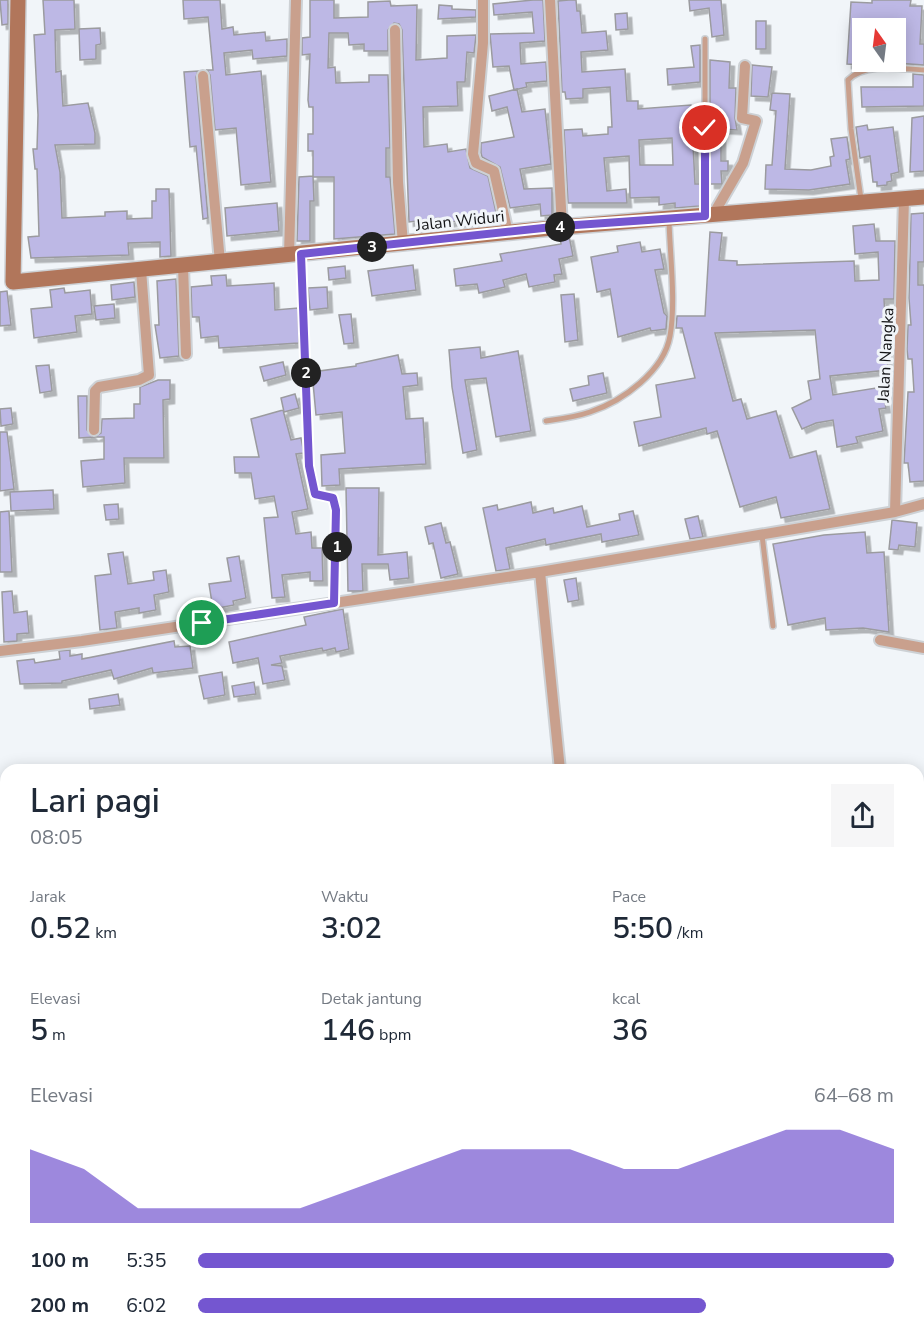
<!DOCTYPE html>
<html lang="id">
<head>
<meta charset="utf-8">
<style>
	body { margin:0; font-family:"Nunito Sans",sans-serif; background:#f6f6f7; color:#1f2937; height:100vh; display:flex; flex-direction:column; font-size:22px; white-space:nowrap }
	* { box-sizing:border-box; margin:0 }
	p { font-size:20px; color:#747a83 }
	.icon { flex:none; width:33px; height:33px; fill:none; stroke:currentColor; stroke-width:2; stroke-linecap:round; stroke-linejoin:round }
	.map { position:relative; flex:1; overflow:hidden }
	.sheet { position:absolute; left:0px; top:764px; width:924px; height:578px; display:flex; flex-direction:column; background:#fff; border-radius:18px 18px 0 0; box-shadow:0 3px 15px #0003 }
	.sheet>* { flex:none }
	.needle { width:39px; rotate:346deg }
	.buttons { position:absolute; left:852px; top:18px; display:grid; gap:12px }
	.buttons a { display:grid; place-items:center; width:54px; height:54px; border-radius:0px; background:#fff; box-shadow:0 3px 15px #0003; font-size:30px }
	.pin { position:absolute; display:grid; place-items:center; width:51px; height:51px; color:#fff; margin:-26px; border:3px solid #fff; border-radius:50%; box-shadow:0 2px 6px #0007 }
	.km { position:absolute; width:30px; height:30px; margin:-15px; border-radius:50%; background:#222; color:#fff; font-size:16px; line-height:30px; text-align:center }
	.round { display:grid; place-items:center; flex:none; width:63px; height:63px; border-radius:0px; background:#f6f6f7 }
	.headline { display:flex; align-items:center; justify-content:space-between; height:102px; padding:0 30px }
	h1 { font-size:33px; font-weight:600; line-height:45px }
	.figures { display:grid; grid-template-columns:repeat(3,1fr); gap:9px; height:102px; padding:6px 30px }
	.figures div { display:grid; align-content:center }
	.figures b { font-size:30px; font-weight:600 }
	.figures small { font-size:16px; font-weight:400 }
	.figures p { font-size:16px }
	.chart { height:168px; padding:12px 30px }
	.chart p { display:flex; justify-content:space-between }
	.chart svg { width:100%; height:108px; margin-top:6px; fill:#7456d0; opacity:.7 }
	ul { padding:0 30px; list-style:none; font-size:20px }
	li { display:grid; grid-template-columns:96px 72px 1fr; align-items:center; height:45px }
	li i { height:15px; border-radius:8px; background:#7456d0 }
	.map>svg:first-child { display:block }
	.building { fill:#bdb8e5; stroke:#9b9b9f; stroke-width:1.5; fill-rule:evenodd; filter:url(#shadow) }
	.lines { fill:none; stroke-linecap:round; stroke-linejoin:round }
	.service-casing { stroke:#cdd1d5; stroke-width:8 }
	.minor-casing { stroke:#cdd1d5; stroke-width:14 }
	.secondary-casing { stroke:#cdd1d5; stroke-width:18 }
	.service { stroke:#c9a08d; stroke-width:5 }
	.minor { stroke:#c9a08d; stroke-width:10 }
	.secondary { stroke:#b1765b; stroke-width:15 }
	.route-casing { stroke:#fff; stroke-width:12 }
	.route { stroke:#7456d0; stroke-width:8 }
	.labels { text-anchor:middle; stroke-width:6; stroke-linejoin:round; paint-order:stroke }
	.street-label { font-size:16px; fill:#131416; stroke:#f1f5f9 }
</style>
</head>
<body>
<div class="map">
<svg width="924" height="1340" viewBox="0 0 924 1340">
	<defs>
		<filter id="shadow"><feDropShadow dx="4.5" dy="4.5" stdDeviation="0" flood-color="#0004"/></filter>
	</defs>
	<rect width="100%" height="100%" fill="#f1f5f9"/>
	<path class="building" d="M0 0H8V24L2 25Z
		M43 0H74L75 29 55 30 56 72 61 71 63 106 88 103 95 133V144L55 145 60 172 62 218 105 216V212L127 211V219L152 218V201H156V189H169L171 256 160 257V242L128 243 129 255 31 258 28 237 39 236 37 169H35L33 149H37L38 115 34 35 45 34Z
		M183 0H220L222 29 233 27 234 35 265 32 266 41 287 39V56L253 59 252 50 224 53 226 75 261 71 271 182 241 185 236 128 215 130 210 75 207 70H213L208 17 184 19Z
		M310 0H334V18L368 17V2L390 1 391 6 417 5 416 60 447 58V36L476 35 474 53 467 52 465 82H457L458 106 423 107 424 147 447 144 448 152 466 149 470 168 488 176 497 217 479 219V225L463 227 462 220 439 224V218L409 222 402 30 399 24 394 23 388 30V51H364V44L349 45 348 33H329L328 68 335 67 336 83 369 82V75H388L390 148H386V177H390L395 234 334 239V177H313V151H308V134H313V107H309L308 100 310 54 302 55V38L310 37Z
		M533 0H543L545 41 520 43 521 64 546 62 547 81 526 83 527 87 514 90 509 66 493 67 490 34 534 33 532 12 494 15 493 4Z
		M569 0H576L577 11H580L582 33 606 31 608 50 581 52 582 72 625 69 627 101H638V109L691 105 695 184H700V206L675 208V203L659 205V197L630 198 629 156 604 158 607 191 626 189 627 203H568L564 130 582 129 583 136 608 134V127H612L610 87 583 89V98L566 99 565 92H562L558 1ZM672 138 673 165H640L639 140Z
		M689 0H721L724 35 712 37 709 8 690 11Z
		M872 0H911L910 6H922L920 44H924V65L896 63V28H862V65L847 64 851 2 872 3Z
		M439 5 452 6V9L476 10V17L438 19Z
		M627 13 628 29 616 30 615 14Z
		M756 21H766V49H756Z
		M100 28 101 44 96 45V59L80 60 79 29Z
		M700 45V82L668 85 667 69 694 67 691 46Z
		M710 60 730 62 729 88H736L735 118 737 130 721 129V161H728V171H721L722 184H710V128H720V108H710Z
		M752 65 772 67 768 97 751 96Z
		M198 71 196 77 208 218 203 219 196 146 190 147 184 72Z
		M913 74 924 75V106L862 107 861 87H913Z
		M517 89 522 112 545 109 551 164 520 169 524 189 552 188V215L541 216 540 204 510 208 500 167 482 157 481 153V143L514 137 507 107 492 111 489 96Z
		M772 93 790 94 785 169 811 170 831 166 830 157 834 156 831 139 847 137 850 159 846 160 850 184 809 190 765 189 766 165H772L776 111 770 110Z
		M924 116V171L910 172 912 118Z
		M867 125 868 130 893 127 899 172 891 174 892 181 887 182V185L877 186V182H873L870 156 860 158 856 127Z
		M313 176 314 201H310V241H297L299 177Z
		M277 203 279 231 227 236 225 208Z
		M924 213V262H918V285H924V481L910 482 908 463H904L908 392H914L912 359H908L907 349 908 325H911L909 298 911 214Z
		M874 224 876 241H895L894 299H884L888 370 830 376 833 395 882 387 886 408 879 409 883 431 856 437 858 443 837 447 833 420 816 423 802 429 792 408 811 399 808 381 820 379 815 330 715 333 733 401 741 399 747 419 776 411 790 458 816 451 830 509 781 518 776 497 740 507 717 431 707 434 706 428 639 446 634 422 661 417 656 385 695 378 682 328H676L677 316H705L710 232 722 233 719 260 737 261V265L854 261 855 281 879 280 878 252 855 254 853 226Z
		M569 236 573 256 559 259 562 274 554 275 555 282 529 287 526 274 503 280 505 287 479 293 477 284 456 286 454 269 502 261 500 254 561 244 560 237Z
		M640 242 642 252 660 249 664 269 655 270 664 313 667 316 666 329 651 331 650 328 618 337 610 289 597 292 591 257 618 252 617 246Z
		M413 265 416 290 372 296 368 271Z
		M345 266 346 278 329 280 328 268Z
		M226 275 227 286 274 283 275 310 298 308 299 343 219 348 218 336 201 338 199 317H192L191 287 212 285 211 276Z
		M176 279 179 356 160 358 155 325H159L157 281Z
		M134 282 135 297 112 300 111 285Z
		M327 287 328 308 310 310 308 288Z
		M64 288 65 293 90 290 92 314 75 316 77 332 34 338 31 309 52 307 50 290Z
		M7 291 11 325 0 326V292Z
		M574 294 578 340 565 342 561 295Z
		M114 304 115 318 96 320 94 306Z
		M351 314 354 343 344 344 339 315Z
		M480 347 481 358 518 351 531 431 496 437 486 378 465 380 477 450 463 453 452 387 449 350Z
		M398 355 402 374 417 373 418 385 403 387 406 419 423 418 426 464 339 469 340 485 322 486 321 455 345 453 342 412 316 415 312 372 356 366V364Z
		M283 362 286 375 264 381 260 367Z
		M49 365 52 391 40 393 36 366Z
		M603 373 607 393 573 401 570 389 589 385 588 376Z
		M158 380H170V399L163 400 164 458H124L125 483 83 487 81 461 104 459V437H94L101 433 102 419 134 418V404H140V387Z
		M295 394 299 408 284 412 281 398Z
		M78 396H87V430L94 437 79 438Z
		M11 408 13 424 1 426 0 409Z
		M283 410 291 440 301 438 304 453 296 454 308 509 292 512 296 534 311 532 312 548H322L323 581H310V572L282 575 285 597 272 598 264 518 278 517 274 496 255 499 251 473H235L234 457H259L251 419Z
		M0 432H7L14 489 0 491Z
		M346 488H379L378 555 407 552 409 578 390 580 388 564H362L363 591H348Z
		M53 490 54 509 11 511 10 492Z
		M531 502 533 513 553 508 554 513 582 506 587 527 620 520 619 514 633 511 639 535 602 542 601 534 546 545 545 539 506 548 510 569 496 571 483 508 497 505 498 510Z
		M118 504 119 519 106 520 104 505Z
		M9 511 12 572H0V512Z
		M698 516 703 537 690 539 685 519Z
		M892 520 917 523 915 547 899 545 898 550 889 549Z
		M441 523 446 543 450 542 458 574 441 578 433 543 429 544 425 527Z
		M865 532 867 553 884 552 889 632 863 628 826 630 825 618 788 625 773 544 824 535Z
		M123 552 128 584 154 580 153 572 166 570 169 592 154 595 156 610 139 613V608L115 612 117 628 100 630 95 576 111 574 108 554Z
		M239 556 246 598 233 601 234 605 213 609 209 584 231 581 227 558Z
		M576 578 579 600 568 602 564 580Z
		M12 591 14 613 27 611 29 633 17 634V641L4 642 2 592Z
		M343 609 349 649 336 652 335 648 323 651 322 648 280 656 282 663 271 665 282 666 285 680 263 684 258 658 233 663 229 642 306 625 304 617Z
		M174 641 175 647 190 646 193 668 153 673 152 668 114 679 111 670 62 681V683L20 684 17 661 34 659 35 663 60 659 59 651 70 650V656L82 654V659Z
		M222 672 225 695 204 699 199 676Z
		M254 682 256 694 234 697 232 686Z
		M118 694 120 705 90 709 89 699Z"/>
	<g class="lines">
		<defs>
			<path id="service" d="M705 39V214
				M861 199 851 129 848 80C865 62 902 69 924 70
				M301 255 309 466 315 494 333 498 336 510 334 603
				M546 421C560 419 576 417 590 412 623 401 664 371 670 336 676 303 670 255 669 221
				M762 535 773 626
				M0 1176 6 1190
				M0 1215 6 1206"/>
			<path id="minor" d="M483 0V43L473 154 476 163 494 171 508 233
				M550 0 562 227
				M395 30 398 182 403 244
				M203 76 220 262
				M713 215 743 163 756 121 742 118 745 66
				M289 255 296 0
				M183 266 186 354
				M94 430 95 391 99 387 139 380 149 375 141 270
				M895 512 904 199
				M540 572 560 770
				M880 640 924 648
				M0 651 82 641 540 572 895 512 924 504
				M918 950H924
				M918 1306 924 1305
				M612 1335 613 1340
				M858 1335 859 1340"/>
			<path id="secondary" d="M18 0 13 282 562 227 924 197"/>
		</defs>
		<use href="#service" class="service-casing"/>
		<use href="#minor" class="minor-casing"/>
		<use href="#secondary" class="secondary-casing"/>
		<use href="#service" class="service"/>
		<use href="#minor" class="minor"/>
		<use href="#secondary" class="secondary"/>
	</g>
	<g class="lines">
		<defs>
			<path id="route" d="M202 623 334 603 336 510 333 498 315 494 309 466 301 254 562 226 705 216V128"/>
		</defs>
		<use href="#route" class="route-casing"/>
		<use href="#route" class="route"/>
	</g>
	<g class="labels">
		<g class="street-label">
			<text transform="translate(460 220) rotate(-6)" y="6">Jalan Widuri</text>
			<text transform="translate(885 355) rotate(-87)" y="6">Jalan Nangka</text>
		</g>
	</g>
</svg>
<div class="buttons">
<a><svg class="needle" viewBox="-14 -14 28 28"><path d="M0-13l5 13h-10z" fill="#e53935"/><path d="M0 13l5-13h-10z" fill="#747a83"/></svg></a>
</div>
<div class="pin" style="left:202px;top:623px;background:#1e9e55"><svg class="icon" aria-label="arrive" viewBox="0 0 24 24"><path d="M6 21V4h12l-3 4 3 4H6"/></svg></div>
<div class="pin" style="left:705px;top:128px;background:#d93025"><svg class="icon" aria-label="check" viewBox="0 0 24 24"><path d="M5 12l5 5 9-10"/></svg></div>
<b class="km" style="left:337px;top:547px">1</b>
<b class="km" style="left:306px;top:373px">2</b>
<b class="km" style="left:372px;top:247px">3</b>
<b class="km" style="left:560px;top:227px">4</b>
<section class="sheet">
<div class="headline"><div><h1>Lari pagi</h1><p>08:05</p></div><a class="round"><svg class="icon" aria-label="share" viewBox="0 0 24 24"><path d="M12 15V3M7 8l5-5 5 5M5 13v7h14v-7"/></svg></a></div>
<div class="figures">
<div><p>Jarak</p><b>0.52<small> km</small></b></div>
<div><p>Waktu</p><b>3:02</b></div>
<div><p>Pace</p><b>5:50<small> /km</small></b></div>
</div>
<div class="figures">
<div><p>Elevasi</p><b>5<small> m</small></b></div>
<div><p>Detak jantung</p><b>146<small> bpm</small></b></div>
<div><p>kcal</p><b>36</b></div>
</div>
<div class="chart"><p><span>Elevasi</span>64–68 m</p>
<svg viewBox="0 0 160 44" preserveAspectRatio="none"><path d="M0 44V14L10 22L20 38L30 38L40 38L50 38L60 30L70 22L80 14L90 14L100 14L110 22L120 22L130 14L140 6L150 6L160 14V44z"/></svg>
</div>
<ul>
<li><b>100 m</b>5:35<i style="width:100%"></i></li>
<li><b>200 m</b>6:02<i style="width:73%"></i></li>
</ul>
</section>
</div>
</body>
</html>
